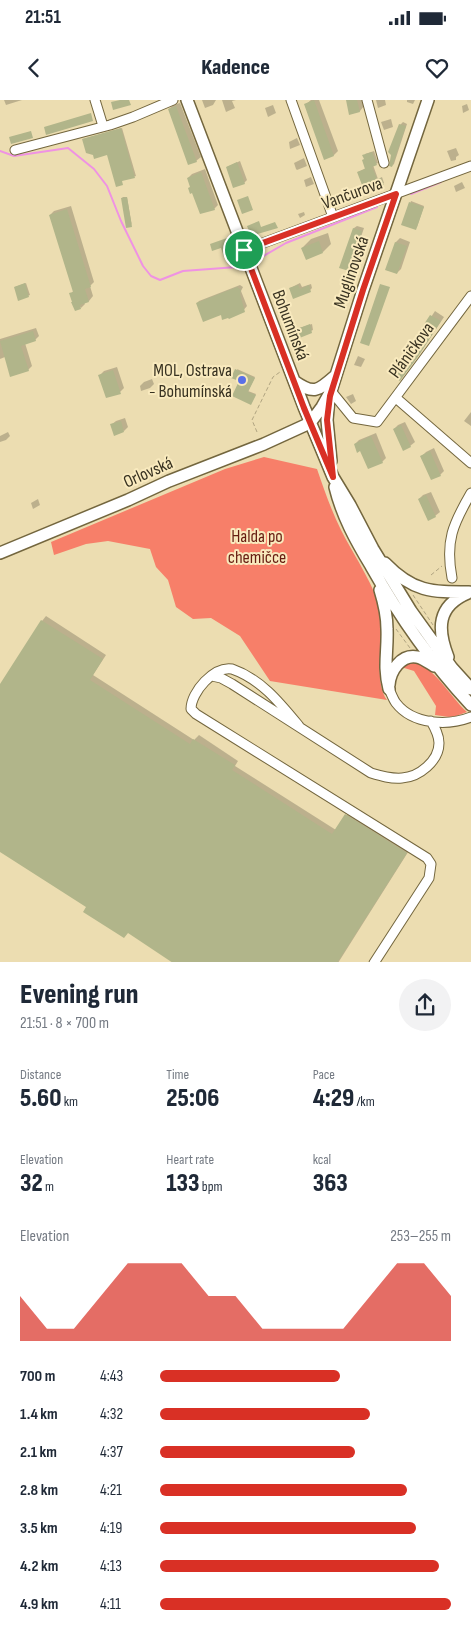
<!DOCTYPE html>
<html lang="en">
<head>
<meta charset="utf-8">
<style>
	body { margin:0; font-family:"Sofia Sans Condensed",sans-serif; background:#f2f2f3; color:#1f2937; height:100vh; display:flex; flex-direction:column; font-size:19px; white-space:nowrap }
	* { box-sizing:border-box; margin:0 }
	p { font-size:16px; color:#747a83 }
	.icon { flex:none; width:28px; height:28px; fill:none; stroke:currentColor; stroke-width:2; stroke-linecap:round; stroke-linejoin:round }
	.map { position:relative; height:862px; overflow:hidden }
	.drawer { display:flex; flex-direction:column; background:#fff; flex:1 }
	.drawer>* { flex:none }
	.pin { position:absolute; display:grid; place-items:center; width:42px; height:42px; color:#fff; margin:-21px; border:2px solid #fff; border-radius:50%; box-shadow:0 1px 5px #0007 }
	.round { display:grid; place-items:center; flex:none; width:52px; height:52px; border-radius:26px; background:#f2f2f3 }
	.head { display:flex; align-items:center; justify-content:space-between; height:85px; padding:0 20px }
	h1 { font-size:28px; font-weight:800; line-height:38px }
	.figures { display:grid; grid-template-columns:repeat(3,1fr); gap:8px; height:85px; padding:5px 20px }
	.figures div { display:grid; align-content:center }
	.figures b { font-size:25px; font-weight:800 }
	.figures small { font-size:14px; font-weight:400 }
	.figures p { font-size:14px }
	.chart { height:140px; padding:10px 20px }
	.chart p { display:flex; justify-content:space-between }
	.chart svg { width:100%; height:90px; margin-top:5px; fill:#d93025; opacity:.7 }
	ul { padding:0 20px; list-style:none; font-size:16px }
	li { display:grid; grid-template-columns:80px 60px 1fr; align-items:center; height:38px }
	li i { height:12px; border-radius:6px; background:#d93025 }
	.status { display:flex; justify-content:space-between; align-items:center; height:35px; padding:0 25px; background:#fff; direction:ltr }
	.status svg { height:14px; fill:currentColor }
	header { display:flex; justify-content:space-between; align-items:center; height:65px; padding:0 20px; background:#fff; font-size:22px; font-weight:800 }
	.map>svg:first-child { display:block }
	.forest { fill:#f77f69 }
	.shadow { fill:#0003 }
	.lines { fill:none; stroke-linecap:round; stroke-linejoin:round }
	.stream { stroke:#ef92e3; stroke-width:2 }
	.building { fill:#b1b58a }
	.minor-casing { stroke:#73663e; stroke-width:11 }
	.major-casing { stroke:#73663e; stroke-width:14 }
	.path { stroke:#b0a481; stroke-width:1; stroke-dasharray:4 2.5; stroke-linecap:butt }
	.minor { stroke:#fff; stroke-width:9 }
	.major { stroke:#fff; stroke-width:11 }
	.route-casing { stroke:#fff; stroke-width:10 }
	.route { stroke:#d93025; stroke-width:6 }
	.poi-dot { fill:#5a70e7; stroke:#f9eabe; stroke-width:2 }
	.labels { text-anchor:middle; stroke-width:4; stroke-linejoin:round; paint-order:stroke }
	.street-label { font-size:18px; fill:#383221; stroke:#f9eabe }
	.poi-label { font-size:18px; fill:#383221; stroke:#f9eabe; text-anchor:end }
	.park-label { font-size:18px; fill:#671d11; stroke:#f9eabe }
</style>
</head>
<body>
<div class="status"><b>21:51</b><svg viewBox="0 0 49 12"><path d="M0 12V9h3v3zM5 12V6h3v6zM10 12V3h3v9zM15 12V0h3v12zM26 1h20v11H26zM47 4h2v5h-2z"/></svg></div>
<header><svg class="icon" aria-label="back" viewBox="0 0 24 24"><path d="M15 5l-7 7 7 7"/></svg>Kadence<svg class="icon" aria-label="heart" viewBox="0 0 24 24"><path d="M12 20l-8-8c-3-5 5-10 8-4 3-6 11-1 8 4z"/></svg></header>
<div class="map">
<svg width="471" height="863" viewBox="0 0 471 863">
	<rect width="100%" height="100%" fill="#ecddb1"/>
	<path class="forest" d="M264 357 317 369C324 389 331 410 341 430 352 452 373 483 379 506 386 533 372 580 387 600L270 581 240 536 211 518 193 519 176 507 168 480 156 467 150 449 108 441 86 444 54 455 51 442 225 369Z
		M412 562C434 565 450 597 467 612L456 616 449 617 435 615 436 606 414 571 401 567Z"/>
	<path class="shadow" d="M4 0H22L6 5Z
		M202 0H216L213 5 205 8Z
		M222 0H236L232 1 235 8 226 12Z
		M311 0H319L338 51 334 55 325 58 305 5Z
		M347 0H362L364 6 360 11 350 13Z
		M376 0H385L386 5 378 8Z
		M407 0H415L413 4 407 2Z
		M180 3 201 57 196 61 169 9 173 5Z
		M467 4 469 10 463 13 462 6Z
		M273 5 276 13 268 17 265 8Z
		M391 19 393 27 384 30 381 22Z
		M403 22 407 24 394 64 392 66 400 25Z
		M122 28 136 76 122 80V84L108 54 83 39Z
		M297 38 300 45 290 49 289 42Z
		M456 48 459 55 456 57V60L451 61 447 51Z
		M374 51 378 63 373 65 378 79 382 77 384 83 335 96 363 85 358 72 366 68 365 54Z
		M304 58 307 66 297 70 296 69 294 63Z
		M240 61 247 80 244 83 227 67Z
		M205 69 218 105 214 109 191 87 188 78 192 74Z
		M311 77 314 84 306 87 304 80Z
		M462 82 465 88 456 92 454 86Z
		M123 97H127L132 126 122 98Z
		M411 101 424 106 417 127 403 124Z
		M71 106 94 182 90 186 93 196 89 201 84 202 85 204 81 208 71 194 74 190 50 115 54 111Z
		M304 112 305 115 300 118 298 114Z
		M357 126 364 128 351 167 348 170 341 167 354 128Z
		M328 133 331 144 323 152 302 148 311 139Z
		M400 138 410 142 401 169 397 173 387 170 396 142Z
		M26 183 30 195 19 199 15 187Z
		M300 183 302 187 311 184 312 188 310 190 290 188Z
		M240 185 243 187 241 191 247 206 242 212 222 214 197 203 199 201Z
		M435 211 444 217 421 252 404 275H393Z
		M294 224 296 229 312 224 313 230 292 239 288 227Z
		M36 228 39 236 35 240 25 243 32 266 28 270 5 257 0 259V239Z
		M358 256 365 259 361 267 354 265Z
		M117 267 124 288 120 292 100 275 104 271Z
		M237 269 255 277 248 291 256 294 251 303 241 281Z
		M152 279 154 284 150 288 141 291 140 286 144 282Z
		M353 294 356 301 351 304 346 297Z
		M471 312V326L464 321Z
		M125 318 128 327 124 331 111 325 116 321Z
		M405 322 415 342 410 346 394 329 398 325Z
		M8 332 10 336 6 340 0 342V336Z
		M376 333 386 358 382 362 361 350 355 344 359 340Z
		M434 348 444 371 440 375 422 356 426 352Z
		M431 392 440 412 435 416 419 399 423 395Z
		M38 399 40 405 33 409 31 403Z
		M46 516 106 555 93 575 194 640 199 635 238 661 235 666 336 730 350 711 410 749 338 863H176L0 750V586L42 521Z"/>
	<g class="lines">
		<path class="stream" d="M0 51 14 56 68 48 94 69 107 86 121 121 143 166 151 176 160 180 183 171 237 167
			M411 94 441 82
			M260 158 286 143 377 107"/>
	</g>
	<path class="building" d="M120 0H129L131 5 113 10 111 2Z
		M314 0 334 56 324 60 304 4Z
		M346 0H357L360 12 349 15Z
		M176 6 197 62 188 65 168 9Z
		M91 13 93 21 46 35 44 27Z
		M399 24 406 26 392 67 389 66 391 55 388 52Z
		M121 28 135 78 122 81 123 85 116 87 107 55 94 59 93 55 86 53 82 39Z
		M31 31 33 38 11 44 9 37Z
		M372 52 377 65 372 67 377 79 381 78 384 85 337 105 334 96 362 85 357 72 365 69 362 60 364 59 362 55Z
		M237 62 245 84 233 88 226 67Z
		M201 72 215 110 200 114 192 93 190 94 188 88 190 87 187 78Z
		M248 96 253 110 242 114 237 100Z
		M127 97 132 127 126 128 121 98Z
		M409 102 424 107 416 130 401 125Z
		M67 109 91 187 85 189 89 202 80 205 81 209 75 211 71 202H72L69 193 73 192 49 115Z
		M259 121 261 127 275 122 278 128 251 136 247 126Z
		M353 128 362 131 349 171 339 168Z
		M227 138 233 154 224 157 221 148 212 151 210 144Z
		M319 141 323 153 306 160 301 148Z
		M395 142 407 146 397 174 385 170Z
		M25 183 29 197 18 201 14 187Z
		M380 184 390 187 369 246 360 243Z
		M298 185 300 189 309 185 311 192 293 199 289 188Z
		M237 187 241 190 240 194 245 212 229 219 228 218 222 220 221 215 203 222 196 203Z
		M430 215 441 221 417 258 400 281 391 275Z
		M310 224 312 233 292 241 286 227 293 225 294 229H297Z
		M33 231 36 241 21 246 29 271 10 277 0 241Z
		M235 269 255 278 248 292 256 295 251 305 232 296 239 281 231 278Z
		M113 270 121 294 106 298 98 275Z
		M121 321 124 332 114 336 110 324Z
		M401 325 411 347 403 351 393 329Z
		M371 336 383 363 368 369 360 351 357 353 354 344Z
		M430 351 441 376 431 380 420 356Z
		M426 395 436 417 428 421 418 399Z
		M41 520 103 559 90 580 190 644 193 639 235 665 232 670 332 734 345 714 407 753 337 863H173L128 833 124 838 83 812 86 807 0 752V584Z"/>
	<g class="lines">
		<defs>
			<path id="minor" d="M95 0 103 26
				M291 0 333 117
				M367 0 384 63
				M15 50 110 25 133 17 173 0
				M244 150 471 66
				M331 291 353 318 377 322 471 196
				M396 298 471 363
				M452 478C445 441 453 424 471 393
				M212 576 221 578 232 584 371 673C381 676 391 679 402 678 419 677 439 661 439 643 439 635 435 628 431 621
				M389 589C391 593 393 599 396 603 413 625 448 626 471 617
				M299 626C280 603 261 579 232 569 214 566 191 592 191 609L196 614 427 758 431 764 429 778 374 863"/>
			<path id="major" d="M187 0 304 307 333 377 350 405 373 449 411 511 452 568 471 589
				M294 281C314 295 318 291 335 276
				M329 298 327 320 331 361
				M335 387C342 416 356 441 371 466 399 516 432 563 471 605
				M0 453 128 400 169 381 264 344 310 323 322 307 331 291 363 190 428 0
				M385 463C413 492 431 492 469 492
				M380 490C384 503 387 516 387 529 388 552 383 565 389 589
				M448 557C437 529 437 506 468 493
				M389 585C390 571 401 554 417 557 423 558 429 563 434 566"/>
		</defs>
		<use href="#minor" class="minor-casing"/>
		<use href="#major" class="major-casing"/>
		<path class="path" d="M257 332 252 320 273 277 280 272
			M431 475 442 466
			M413 495 433 525
			M396 529 410 548"/>
		<use href="#minor" class="minor"/>
		<use href="#major" class="major"/>
	</g>
	<g class="lines">
		<defs>
			<path id="route" d="M396 94 363 190 330 296 327 320 333 377 304 308 244 150Z"/>
		</defs>
		<use href="#route" class="route-casing"/>
		<use href="#route" class="route"/>
	</g>
	<circle class="poi-dot" cx="242" cy="280" r="5"/>
	<g class="labels">
		<g class="street-label">
			<text transform="translate(352 93) rotate(-20)" y="6">Vančurova</text>
			<text transform="translate(351 172) rotate(-71)" y="6">Muglinovská</text>
			<text transform="translate(291 225) rotate(69)" y="6">Bohumínská</text>
			<text transform="translate(411 250) rotate(-54)" y="6">Pláničkova</text>
			<text transform="translate(148 372) rotate(-24)" y="6">Orlovská</text>
		</g>
		<g class="poi-label">
			<text x="232" y="276">MOL, Ostrava<tspan x="232" dy="21">- Bohumínská</tspan></text>
		</g>
		<g class="park-label">
			<text x="257" y="442">Halda po<tspan x="257" dy="21">chemičce</tspan></text>
		</g>
	</g>
</svg>
<div class="pin" style="left:244px;top:150px;background:#1e9e55"><svg class="icon" aria-label="arrive" viewBox="0 0 24 24"><path d="M6 21V4h12l-3 4 3 4H6"/></svg></div>
</div>
<section class="drawer">
<div class="head"><div><h1>Evening run</h1><p>21:51 · 8 × 700 m</p></div><a class="round"><svg class="icon" aria-label="share" viewBox="0 0 24 24"><path d="M12 15V3M7 8l5-5 5 5M5 13v7h14v-7"/></svg></a></div>
<div class="figures">
<div><p>Distance</p><b>5.60<small> km</small></b></div>
<div><p>Time</p><b>25:06</b></div>
<div><p>Pace</p><b>4:29<small> /km</small></b></div>
</div>
<div class="figures">
<div><p>Elevation</p><b>32<small> m</small></b></div>
<div><p>Heart rate</p><b>133<small> bpm</small></b></div>
<div><p>kcal</p><b>363</b></div>
</div>
<div class="chart"><p><span>Elevation</span>253–255 m</p>
<svg viewBox="0 0 160 44" preserveAspectRatio="none"><path d="M0 44V22L10 38L20 38L30 22L40 6L50 6L60 6L70 22L80 22L90 38L100 38L110 38L120 38L130 22L140 6L150 6L160 22V44z"/></svg>
</div>
<ul>
<li><b>700 m</b>4:43<i style="width:62%"></i></li>
<li><b>1.4 km</b>4:32<i style="width:72%"></i></li>
<li><b>2.1 km</b>4:37<i style="width:67%"></i></li>
<li><b>2.8 km</b>4:21<i style="width:85%"></i></li>
<li><b>3.5 km</b>4:19<i style="width:88%"></i></li>
<li><b>4.2 km</b>4:13<i style="width:96%"></i></li>
<li><b>4.9 km</b>4:11<i style="width:100%"></i></li>
</ul>
</section>
</body>
</html>
